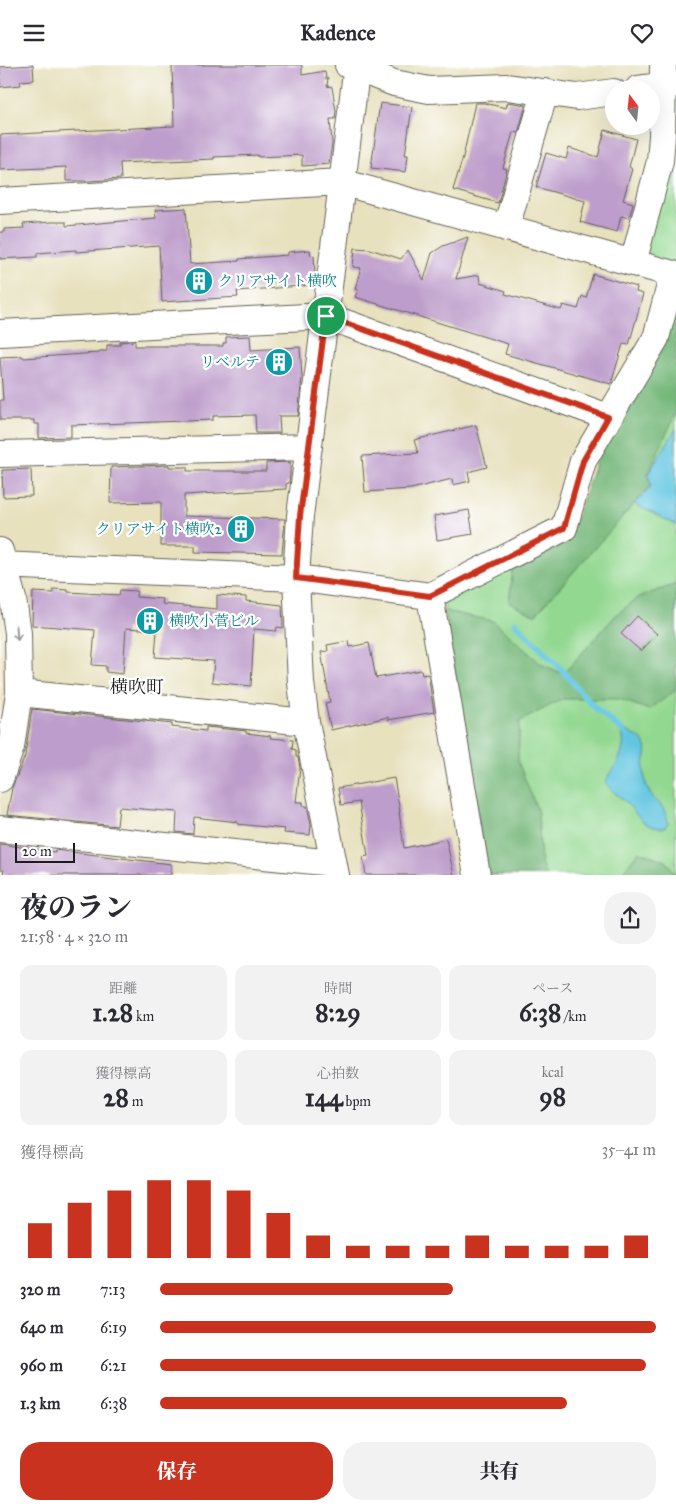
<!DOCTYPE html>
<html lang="ja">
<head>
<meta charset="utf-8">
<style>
	body { margin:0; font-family:"IM FELL Great Primer","Noto Serif JP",serif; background:#f2f2f3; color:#2b2b33; height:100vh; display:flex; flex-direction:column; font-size:19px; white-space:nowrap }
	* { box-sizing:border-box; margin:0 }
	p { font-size:16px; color:#7c7c81 }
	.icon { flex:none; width:28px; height:28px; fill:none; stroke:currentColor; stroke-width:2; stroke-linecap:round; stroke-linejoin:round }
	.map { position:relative; height:810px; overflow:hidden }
	.details { display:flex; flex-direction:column; background:#fff; flex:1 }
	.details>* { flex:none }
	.needle { width:32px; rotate:345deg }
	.buttons { position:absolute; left:605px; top:15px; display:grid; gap:10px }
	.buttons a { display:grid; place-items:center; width:55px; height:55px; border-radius:50%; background:#fff; box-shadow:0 5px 20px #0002; font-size:25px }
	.scale { position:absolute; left:15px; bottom:12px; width:60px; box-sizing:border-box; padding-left:5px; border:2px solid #1c1c1c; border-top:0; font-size:14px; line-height:18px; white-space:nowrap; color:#1c1c1c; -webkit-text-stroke:4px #fff; paint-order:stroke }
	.pin { position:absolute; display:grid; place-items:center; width:42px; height:42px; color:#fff; margin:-21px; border:2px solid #fff; border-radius:50%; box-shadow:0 1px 5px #0007 }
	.round { display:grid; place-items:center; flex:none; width:52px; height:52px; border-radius:20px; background:#f2f2f3 }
	.summary { display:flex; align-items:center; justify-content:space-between; height:85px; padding:0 20px }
	h1 { font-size:28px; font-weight:800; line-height:38px }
	.figures { display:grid; grid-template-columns:repeat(3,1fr); gap:8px; height:85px; padding:5px 20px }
	.figures div { display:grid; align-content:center; border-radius:12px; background:#f2f2f3; text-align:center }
	.figures b { font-size:25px; font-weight:800 }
	.figures small { font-size:14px; font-weight:400 }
	.figures p { font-size:14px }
	.chart { height:140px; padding:10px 20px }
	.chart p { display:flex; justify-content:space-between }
	.chart svg { width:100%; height:90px; margin-top:5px; stroke:#c8321e; stroke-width:6 }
	.primary-button { display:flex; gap:10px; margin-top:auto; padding:10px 20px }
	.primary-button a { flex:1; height:58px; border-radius:20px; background:#c8321e; color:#fff; font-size:20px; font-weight:800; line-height:58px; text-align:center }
	.primary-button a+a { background:#f2f2f3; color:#2b2b33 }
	ul { padding:0 20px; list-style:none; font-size:16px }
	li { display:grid; grid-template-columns:80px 60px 1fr; align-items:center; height:38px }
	li i { height:12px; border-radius:6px; background:#c8321e }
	header { display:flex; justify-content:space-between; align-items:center; height:65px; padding:0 20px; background:#fff; font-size:22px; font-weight:800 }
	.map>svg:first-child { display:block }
	.green { fill:#93d890; stroke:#587a56 }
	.forest { fill:#76b87a; stroke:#496a4b }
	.water { fill:#63c6e1; stroke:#40717e }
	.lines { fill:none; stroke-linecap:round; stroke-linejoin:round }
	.stream { stroke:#63c6e1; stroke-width:6 }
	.building { fill:#bd9dcb }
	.minor-casing { stroke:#636155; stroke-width:28 }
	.minor { stroke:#fff; stroke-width:26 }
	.oneway { stroke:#999 }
	.route-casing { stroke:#fff; stroke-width:10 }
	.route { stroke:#c8321e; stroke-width:6 }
	.labels { text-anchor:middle; stroke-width:4.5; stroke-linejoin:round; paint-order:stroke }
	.culture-label { font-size:15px; fill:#0d838f; stroke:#fff; text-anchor:start }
	.quarter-label { font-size:18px; fill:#1c1c1c; stroke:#fff }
</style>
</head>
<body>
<header><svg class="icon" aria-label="menu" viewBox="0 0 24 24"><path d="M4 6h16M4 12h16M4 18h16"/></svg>Kadence<svg class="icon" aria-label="heart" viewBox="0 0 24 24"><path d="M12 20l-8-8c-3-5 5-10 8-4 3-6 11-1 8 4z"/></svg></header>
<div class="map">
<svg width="676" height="810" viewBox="0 0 676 810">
	<rect width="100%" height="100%" fill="#fff"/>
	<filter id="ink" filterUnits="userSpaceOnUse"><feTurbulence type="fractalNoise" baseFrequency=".02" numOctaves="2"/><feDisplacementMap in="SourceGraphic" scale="10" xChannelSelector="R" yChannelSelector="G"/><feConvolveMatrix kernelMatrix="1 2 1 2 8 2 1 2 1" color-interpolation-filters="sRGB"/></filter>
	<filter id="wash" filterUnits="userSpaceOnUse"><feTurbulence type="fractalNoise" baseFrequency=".0096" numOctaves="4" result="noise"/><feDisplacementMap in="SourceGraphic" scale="20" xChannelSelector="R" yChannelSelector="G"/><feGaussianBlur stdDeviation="1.12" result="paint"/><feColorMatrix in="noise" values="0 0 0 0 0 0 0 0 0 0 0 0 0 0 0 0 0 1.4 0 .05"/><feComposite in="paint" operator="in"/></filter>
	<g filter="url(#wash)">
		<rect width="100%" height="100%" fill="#e7e1be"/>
		<path class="green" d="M676 28V203L650 196 645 185Z
			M676 229V810H486L443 533 571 469Z"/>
		<path class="forest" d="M676 229V348L648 409 651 420 535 550 509 537 513 503 571 469 598 391Z
			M676 519V625L649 645 619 634H563L520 656 518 696 538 747 541 797 545 810H488L445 546 493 556 541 599 563 609 618 548 639 532Z
			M639 786 666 796 676 810H620Z"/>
		<path class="water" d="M676 364V460L634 439 651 421 648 409Z
			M626 665C632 671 641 671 645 679 649 686 644 695 644 702 644 709 645 719 648 725 655 738 667 741 668 758L664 763C642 763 640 751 626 738 620 730 612 728 606 718 607 710 612 707 616 700 621 691 626 679 622 669Z"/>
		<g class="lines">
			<path class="stream" d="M515 558 560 603 592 640 624 667"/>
		</g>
		<g id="blocks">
			<path class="building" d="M33 0 34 15 20 16 21 20 0 22V2Z
				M172 0H302V10L325 6 326 14 328 13 327 21 332 22 336 46 335 54H330L332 78 329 99 302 101V90L258 92V90L214 92V94L120 98 121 114 88 116H66V102L0 105V70L174 61Z
				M508 37 526 40 518 68 513 67 503 103 507 104 498 138 453 125 463 92 475 38H484L506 43Z
				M380 38 412 42 405 90H408L406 107 371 103Z
				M605 65 636 74 629 102 632 104 623 135 633 138 629 153 621 151 617 167 580 157 585 136 536 122 546 88 566 94 569 83 598 92Z
				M186 143 190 199 239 196V194L288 190V187L310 185 311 191 314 190 315 210 314 220 237 226 238 232 162 237 159 181 76 187V185L37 188V192L0 194V167H4V164L24 163 23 159 52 157H66V161L156 153 155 145Z
				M468 172 456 214 479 210 480 218 506 226 505 229 561 245 563 240 578 244 582 231 586 233 593 209 637 222 636 227 643 229 629 280 623 279 611 319 505 289 508 279 355 232 358 225 355 224 361 203 353 202 355 183 370 184 401 194 408 185 424 215 432 188 443 181Z
				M250 271 251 285 300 282 302 312 298 351H279L280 368H256L255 350 213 351V355L71 360V372L39 373V359H34V355H0V335H3L0 292 22 291 24 293 99 288V286H107V280H120V277L135 276V281H223V278H226V272Z
				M476 360 487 402 468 407 470 416 453 420 452 414 411 424 365 427 362 391 418 388 414 375Z
				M290 397V409L289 418 286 419V424L184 430V451L285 454 282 489 195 487V481H161V437L110 438 111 402 169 400V402H187V406H266V398Z
				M31 404 32 431 3 432 2 405Z
				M469 445 473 469 437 475 434 451Z
				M53 524 68 525V527L119 530 120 525 137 526 136 532 163 534 162 539 217 544V530L246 532V536L282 540 283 563 277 562 276 566 254 564 251 621 212 617 214 596 155 592 157 565 126 563 123 609 106 607V601L92 600 95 565 32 560 33 527 53 528Z
				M637 551 657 569 641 586 621 569Z
				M349 576 350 582 369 578 376 613 421 605 422 610 428 609 434 647 388 655V652L331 665 325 638 330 637 321 587 328 586 327 580Z
				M32 644 172 659V662L206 666V662L246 666V668L271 671 270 673 293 675 292 684 296 685V692H298L300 703 296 737H303V741H307L311 759 310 770 284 768 285 764 237 759 238 757 194 752 193 769 176 767 177 747 119 742 117 761 7 750 12 723 25 691Z
				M394 713 400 747H399L404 783 446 774 454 810H366L363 792 368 791 359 737 341 740 338 723Z
				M0 779 55 787V785L171 799V810H3L4 805H0Z"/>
		</g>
	</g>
	<g filter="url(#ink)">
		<use href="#blocks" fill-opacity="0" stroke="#636155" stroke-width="1"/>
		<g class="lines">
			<defs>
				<path id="minor" d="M348 0 394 18 429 25 507 22 577 32 614 27
					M638 24 676 19
					M0 136 341 117 673 209 656 273 583 396 564 463 430 531 296 513 0 500
					M506 163 545 27
					M633 198 660 96 662 71 663 0
					M0 268 326 251 608 352
					M0 389 309 382
					M0 486 13 534 18 568 19 628 11 682 0 714
					M430 531 477 810
					M19 628 306 657
					M0 764 333 798
					M336 810 306 657 301 618 296 513 300 451 357 0"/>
			</defs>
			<use href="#minor" class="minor-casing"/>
			<use href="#minor" class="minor"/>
		</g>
		<defs><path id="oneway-shaft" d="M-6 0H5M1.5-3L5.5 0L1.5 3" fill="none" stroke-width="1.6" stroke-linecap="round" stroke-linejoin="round" transform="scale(1.25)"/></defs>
		<use class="oneway" href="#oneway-shaft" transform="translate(17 568) rotate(85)"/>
	</g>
	<g class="lines" filter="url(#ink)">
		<defs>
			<path id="route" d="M326 251 608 352 583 396 564 463 430 531 296 513 300 451Z"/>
		</defs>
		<use href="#route" class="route-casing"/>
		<use href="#route" class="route"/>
	</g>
	<defs>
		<symbol id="building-disc" viewBox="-11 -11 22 22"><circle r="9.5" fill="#0f9aa8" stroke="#fff"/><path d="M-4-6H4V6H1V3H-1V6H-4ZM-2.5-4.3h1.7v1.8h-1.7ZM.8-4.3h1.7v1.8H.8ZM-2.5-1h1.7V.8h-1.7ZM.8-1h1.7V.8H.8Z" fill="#fff"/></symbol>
	</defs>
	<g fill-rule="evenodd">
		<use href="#building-disc" x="183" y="200" width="32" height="32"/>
		<use href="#building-disc" x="263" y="281" width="32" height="32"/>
		<use href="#building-disc" x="225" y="448" width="32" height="32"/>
		<use href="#building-disc" x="134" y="540" width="32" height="32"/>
	</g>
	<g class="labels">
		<g class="culture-label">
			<text x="218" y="221">クリアサイト横吹</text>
			<text x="260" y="302" text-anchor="end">リベルテ</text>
			<text x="222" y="469" text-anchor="end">クリアサイト横吹2</text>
			<text x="169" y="561">横吹小菅ビル</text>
		</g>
		<g class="quarter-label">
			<text x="137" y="628">横吹町</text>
		</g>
	</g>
</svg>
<div class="buttons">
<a><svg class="needle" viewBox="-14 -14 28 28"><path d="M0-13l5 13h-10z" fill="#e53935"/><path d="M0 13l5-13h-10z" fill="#7c7c81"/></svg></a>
</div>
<div class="scale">20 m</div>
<div class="pin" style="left:326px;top:251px;background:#1e9e55"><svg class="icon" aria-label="arrive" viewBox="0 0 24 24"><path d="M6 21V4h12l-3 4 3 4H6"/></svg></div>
</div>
<section class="details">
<div class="summary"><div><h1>夜のラン</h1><p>21:58 · 4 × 320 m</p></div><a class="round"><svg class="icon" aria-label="share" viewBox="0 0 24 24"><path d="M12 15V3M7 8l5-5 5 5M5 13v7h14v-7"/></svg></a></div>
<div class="figures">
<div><p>距離</p><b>1.28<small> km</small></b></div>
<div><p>時間</p><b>8:29</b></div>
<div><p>ペース</p><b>6:38<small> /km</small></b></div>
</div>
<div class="figures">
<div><p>獲得標高</p><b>28<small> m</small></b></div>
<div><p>心拍数</p><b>144<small> bpm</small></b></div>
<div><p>kcal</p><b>98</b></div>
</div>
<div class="chart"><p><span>獲得標高</span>35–41 m</p>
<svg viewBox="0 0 160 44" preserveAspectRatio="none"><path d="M5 44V27M15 44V17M25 44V11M35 44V6M45 44V6M55 44V11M65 44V22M75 44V33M85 44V38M95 44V38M105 44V38M115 44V33M125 44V38M135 44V38M145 44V38M155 44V33"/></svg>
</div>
<ul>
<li><b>320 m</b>7:13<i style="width:59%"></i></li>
<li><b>640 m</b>6:19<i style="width:100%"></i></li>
<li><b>960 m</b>6:21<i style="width:98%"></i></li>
<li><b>1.3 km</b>6:38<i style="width:82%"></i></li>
</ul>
<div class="primary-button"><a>保存</a><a>共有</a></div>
</section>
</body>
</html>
